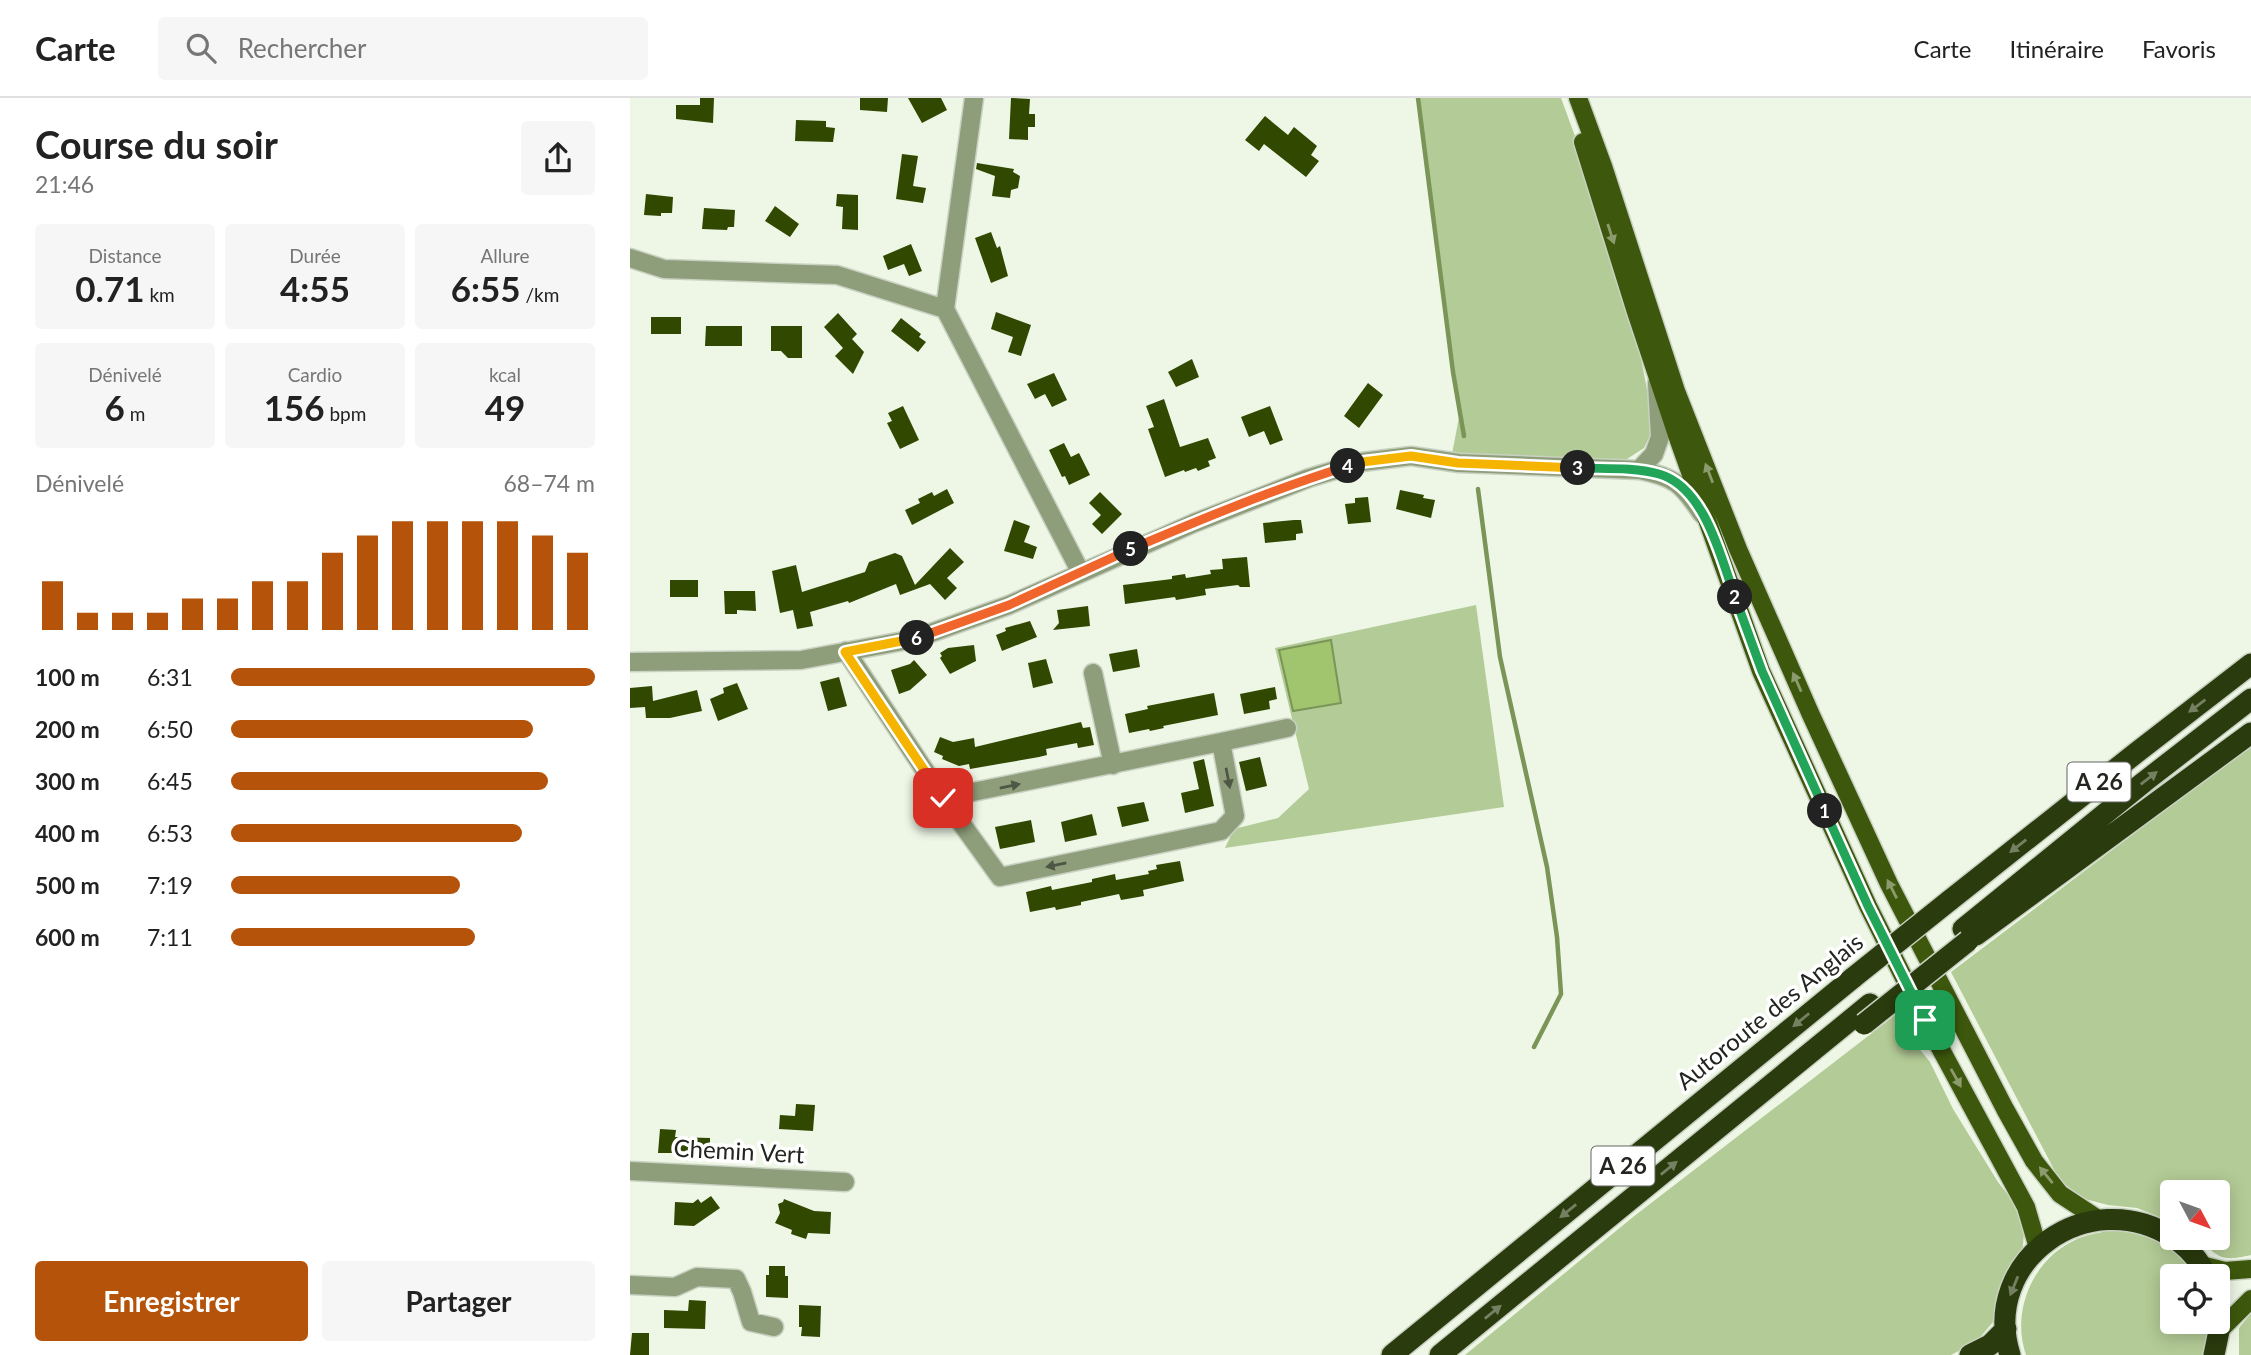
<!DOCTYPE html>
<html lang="fr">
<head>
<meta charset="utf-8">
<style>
	body { margin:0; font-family:Lato,sans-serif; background:#f6f6f6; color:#222; height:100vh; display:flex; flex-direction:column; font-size:26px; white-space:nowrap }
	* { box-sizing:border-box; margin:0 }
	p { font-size:23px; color:#767676 }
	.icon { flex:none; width:38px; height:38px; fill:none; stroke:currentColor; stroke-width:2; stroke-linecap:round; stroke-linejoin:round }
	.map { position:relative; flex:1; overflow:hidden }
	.side { display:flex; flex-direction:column; background:#fff; width:630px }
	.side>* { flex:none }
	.needle { width:46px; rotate:131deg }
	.controls { position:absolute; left:1530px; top:1082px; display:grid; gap:14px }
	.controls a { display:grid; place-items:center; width:70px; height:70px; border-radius:7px; background:#fff; box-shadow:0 4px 18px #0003; font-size:35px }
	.pin { position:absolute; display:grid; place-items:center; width:60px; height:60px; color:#fff; margin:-30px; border-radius:14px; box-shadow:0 4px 10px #0006 }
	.km { position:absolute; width:35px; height:35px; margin:-18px; border-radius:50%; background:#222; color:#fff; font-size:19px; line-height:35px; text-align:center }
	.round { display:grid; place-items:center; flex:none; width:74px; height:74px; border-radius:7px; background:#f6f6f6 }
	.overview { display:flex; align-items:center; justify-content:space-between; height:119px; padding:0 35px }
	h1 { font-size:38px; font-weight:700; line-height:52px }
	.metrics { display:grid; grid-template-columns:repeat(3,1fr); gap:10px; height:119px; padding:7px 35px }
	.metrics div { display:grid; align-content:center; border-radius:7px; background:#f6f6f6; text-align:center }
	.metrics b { font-size:35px; font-weight:700 }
	.metrics small { font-size:19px; font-weight:400 }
	.metrics p { font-size:19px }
	.chart { height:196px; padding:14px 35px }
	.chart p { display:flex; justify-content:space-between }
	.chart svg { width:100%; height:126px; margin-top:7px; stroke:#b45309; stroke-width:6 }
	.cta { display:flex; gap:14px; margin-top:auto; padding:14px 35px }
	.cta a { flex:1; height:80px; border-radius:7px; background:#b45309; color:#fff; font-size:28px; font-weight:700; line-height:80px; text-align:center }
	.cta a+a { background:#f6f6f6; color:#222 }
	ul { padding:0 35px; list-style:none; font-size:23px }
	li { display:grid; grid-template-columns:112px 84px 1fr; align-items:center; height:52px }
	li i { height:18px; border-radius:9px; background:#b45309 }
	header { display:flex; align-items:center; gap:42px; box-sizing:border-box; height:98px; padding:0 35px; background:#fff; border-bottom:2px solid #e0e0e0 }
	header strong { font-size:33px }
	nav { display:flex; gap:38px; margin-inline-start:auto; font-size:24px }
	.search { width:490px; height:63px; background:#f6f6f6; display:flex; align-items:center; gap:18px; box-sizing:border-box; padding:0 24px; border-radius:7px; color:#767676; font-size:26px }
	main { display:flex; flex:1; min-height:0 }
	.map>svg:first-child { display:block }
	.green { fill:#b3cb96 }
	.water { fill:#a0c56e; stroke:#7a9557; stroke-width:2 }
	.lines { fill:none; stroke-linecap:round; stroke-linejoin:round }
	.stream { stroke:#7a9557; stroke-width:4.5 }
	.building { fill:#304800 }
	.minor-casing { stroke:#c9d1c2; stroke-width:21 }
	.major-casing { stroke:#c9d1c2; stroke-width:21 }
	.highway-casing { stroke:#c9d1c2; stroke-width:24 }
	.minor { stroke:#8e9e7a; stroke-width:18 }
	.major { stroke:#3d580c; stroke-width:18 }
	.highway { stroke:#2a3b0d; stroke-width:21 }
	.highway-bridge-casing { stroke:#c9d1c2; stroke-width:24; stroke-linecap:butt }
	.highway-bridge { stroke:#2a3b0d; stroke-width:21 }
	.oneway { fill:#8b9b6d }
	.oneway2 { fill:#758062 }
	.oneway3 { fill:#4e5644 }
	.split-1-casing { stroke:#fff; stroke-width:14 }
	.split-2-casing { stroke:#fff; stroke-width:14 }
	.split-3-casing { stroke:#fff; stroke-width:14 }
	.split-4-casing { stroke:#fff; stroke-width:14 }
	.split-5-casing { stroke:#fff; stroke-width:14 }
	.split-6-casing { stroke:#fff; stroke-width:14 }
	.split-7-casing { stroke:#fff; stroke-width:14 }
	.split-1 { stroke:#22a559; stroke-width:9 }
	.split-2 { stroke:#22a559; stroke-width:9 }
	.split-3 { stroke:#22a559; stroke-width:9 }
	.split-4 { stroke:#f5b400; stroke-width:9 }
	.split-5 { stroke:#f0652b; stroke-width:9 }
	.split-6 { stroke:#f0652b; stroke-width:9 }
	.split-7 { stroke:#f5b400; stroke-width:9 }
	.labels { text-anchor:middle; stroke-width:7; stroke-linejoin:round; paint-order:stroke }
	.shield { fill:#fff; stroke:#656763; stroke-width:2 }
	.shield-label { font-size:23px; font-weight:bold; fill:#232620 }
	.street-label { font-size:24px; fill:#232620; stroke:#fff }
</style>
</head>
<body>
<header>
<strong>Carte</strong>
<div class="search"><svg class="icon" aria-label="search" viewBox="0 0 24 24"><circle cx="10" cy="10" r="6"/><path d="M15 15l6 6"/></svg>Rechercher</div>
<nav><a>Carte</a><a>Itinéraire</a><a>Favoris</a></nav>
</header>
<main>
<section class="side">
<div class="overview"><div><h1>Course du soir</h1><p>21:46</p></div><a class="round"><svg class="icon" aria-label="share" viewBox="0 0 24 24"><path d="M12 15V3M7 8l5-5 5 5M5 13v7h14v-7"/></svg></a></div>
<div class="metrics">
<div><p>Distance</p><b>0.71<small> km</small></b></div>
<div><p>Durée</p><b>4:55</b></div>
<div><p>Allure</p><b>6:55<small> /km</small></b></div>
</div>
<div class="metrics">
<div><p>Dénivelé</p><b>6<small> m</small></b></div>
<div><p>Cardio</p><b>156<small> bpm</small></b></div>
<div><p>kcal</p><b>49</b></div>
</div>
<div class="chart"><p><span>Dénivelé</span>68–74 m</p>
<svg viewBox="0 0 160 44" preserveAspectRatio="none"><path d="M5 44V27M15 44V38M25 44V38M35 44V38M45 44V33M55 44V33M65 44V27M75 44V27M85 44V17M95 44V11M105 44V6M115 44V6M125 44V6M135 44V6M145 44V11M155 44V17"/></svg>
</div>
<ul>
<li><b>100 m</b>6:31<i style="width:100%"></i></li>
<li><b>200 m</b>6:50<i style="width:83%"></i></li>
<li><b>300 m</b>6:45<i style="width:87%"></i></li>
<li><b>400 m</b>6:53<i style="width:80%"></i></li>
<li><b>500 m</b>7:19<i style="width:63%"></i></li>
<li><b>600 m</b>7:11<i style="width:67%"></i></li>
</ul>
<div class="cta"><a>Enregistrer</a><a>Partager</a></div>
</section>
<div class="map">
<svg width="1621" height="1257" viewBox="0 0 1621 1257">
	<rect width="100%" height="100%" fill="#eef6e6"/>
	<path class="green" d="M788 0H931L994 172 1019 302 1023 331 1014 350 997 361H916L822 356 830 314 823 274Z
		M846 507 874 709 595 750 604 731 648 720 679 691 645 550Z
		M1621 647V1157C1591 1164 1589 1160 1567 1139H1587V1094H1542V1124L1507 1110 1478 1107 1455 1101 1430 1083 1321 874Z
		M1268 915 1278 937 1300 964 1323 1011 1368 1084 1389 1111 1394 1135 1392 1158 1371 1198 1363 1224 1347 1243 1321 1257H835L1003 1119Z
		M1476 1133C1487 1133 1499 1133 1510 1135 1531 1141 1556 1158 1566 1178H1542V1223H1580L1575 1257H1396C1381 1214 1402 1162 1445 1142 1454 1137 1466 1136 1476 1133Z
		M1621 1215V1257H1609V1230Z"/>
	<path class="water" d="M701 542 711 605 663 613 649 552Z"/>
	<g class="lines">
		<path class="stream" d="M788 0 823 274 834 338
			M848 391 870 559 917 769 927 839 931 896 904 949"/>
	</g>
	<path class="building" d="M70 0H84L83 25 46 21V7H70Z
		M230 0H258L257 14 230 12Z
		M278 0H311L317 12 292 25Z
		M381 0 400 1 399 16H405V29H398V42L379 41Z
		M635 18 658 37 664 29 687 48 681 57 689 63 676 79 634 46 629 53 615 42Z
		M166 22 196 23V29L205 30 203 44 165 43Z
		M272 56 288 58 283 88 296 90 293 105 266 101Z
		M347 65 384 71 383 74 390 78 388 90 381 92 380 100 362 98 365 78 346 71Z
		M16 96 43 99 42 115H31V118L14 117Z
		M207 96 228 97V132L212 131 213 109 206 108Z
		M145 108 169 126 160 139 135 123Z
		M74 110 105 112 104 129H98L97 132 72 131Z
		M361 134 367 150 370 148 378 178 361 185 345 140Z
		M281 146 292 173 279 178 274 166 258 172 253 158Z
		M366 214 401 227 391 258 378 254 383 239 361 231Z
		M208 215 227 236 222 241 234 254 223 276 205 258 213 250 194 229Z
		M21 219H51V236H21Z
		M271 220 291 236 289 239 296 244 288 254 261 233Z
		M76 228H112V248H75Z
		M141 228H172V260H158L151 253H141Z
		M562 261 569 279 546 289 538 274Z
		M424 275 437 302 422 309 415 296 405 301 397 286Z
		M738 285 753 297 729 330 714 318Z
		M534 301 550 349 578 340 586 360 578 363 580 368 568 373 566 370 555 374 554 372 535 379 518 331 524 329 516 308Z
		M273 308 289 342 270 351 257 325 262 323 258 315Z
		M640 308 653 342 640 347 634 333 619 339 611 319Z
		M434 345 441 359 449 355 460 377 439 387 435 378 432 379 419 352Z
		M317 391 324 405 282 427 275 412 290 405 288 401 302 394 304 398Z
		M770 392 794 397 793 400 805 402 801 420 766 411Z
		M470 394 492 416 472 436 462 426 471 417 459 405Z
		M738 399 741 424 718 426 715 406 725 405V400Z
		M384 422 400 428 394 444 407 449 403 461 374 453Z
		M664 422H671L673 435 666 436V442L635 445 633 425Z
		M320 450 334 464 317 480 327 490 315 502 300 486 270 497 266 486 219 505 218 503 180 514 183 528 167 531 163 512 150 515 142 473 166 467 172 494 235 474 239 464 265 455 272 458 285 487Z
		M617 459 620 489H610L608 487 575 491 576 497 546 502 545 499 495 506 493 487 542 481V478L555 476 556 480 581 476 580 472 593 471 592 461Z
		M40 482H68V499H40Z
		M94 493H125L126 513 107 512V516H95Z
		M458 508 460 528 423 532 429 525 427 512Z
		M400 523 407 539 372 553 366 537 376 533 375 530Z
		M344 547 346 563 320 576 310 560 312 558 310 555 318 550Z
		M507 551 510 569 483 574 479 556Z
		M416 561 423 585 403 590 398 565Z
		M284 562 297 577 280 592 269 596 261 572 280 566Z
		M209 579 217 608 198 613 190 584Z
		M107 585 118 611 88 623 80 601 94 595 93 590Z
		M22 588 23 603 67 592 72 613 40 620H16L15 609 0 610V590Z
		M645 589 647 601 639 603 640 611 614 616 610 596Z
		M584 595 588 617 533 628 534 630 520 633 519 631 499 635 495 616 518 611 517 608Z
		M451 624 453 630 460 629 464 647 448 650 447 645 416 651 417 657 409 659 340 671 339 666 329 668 312 661 313 658 304 654 310 639 323 644 344 640 345 649Z
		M630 659 637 688 616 693 609 664Z
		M574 661 584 708 555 715 551 695 569 691 563 664Z
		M514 704 519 723 492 729 487 709Z
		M462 716 467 737 435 744 431 724Z
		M401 722 405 744 370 751 365 729Z
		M550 763 554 783 513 792 514 798 491 802 489 796 451 804V807L426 812 425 809 400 814 396 794 421 788 422 792 462 784V781L485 776 486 782 519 776 518 773 527 771 526 767Z
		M166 1006 185 1007 183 1033 149 1031 150 1017 165 1018Z
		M30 1031 46 1032 45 1039 80 1040V1054L43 1053 44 1055H28Z
		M81 1098 90 1110 64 1128 44 1127 45 1104 63 1105 68 1101 71 1105Z
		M154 1101 184 1113 201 1114 200 1136 178 1135 176 1141 161 1136 162 1132 145 1125 150 1115 148 1106 153 1104Z
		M139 1168H155V1178H158V1200L136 1199V1177H139Z
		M59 1202 76 1203 75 1231 34 1230V1212L58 1213Z
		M169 1207 191 1208 190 1239 171 1238 172 1229H169Z
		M2 1235H19V1257H0Z"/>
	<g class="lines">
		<defs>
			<path id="minor" d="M344 0 315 211 450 473
				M0 160 34 171 207 177 315 211
				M1009 372 1024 356 1030 339 1027 285
				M216 553 313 700 370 779 591 733 605 718 591 644 313 700
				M0 564 171 562 284 541 379 507 564 425 679 380 732 364 781 358 829 365 1009 372C1045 379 1052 386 1072 416
				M463 575 483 667
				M591 644 657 630
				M0 1073 215 1084
				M0 1187 45 1189 67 1179 106 1181 112 1194 121 1224 144 1229"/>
			<path id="major" d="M948 0 973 68 1046 293 1108 451 1181 617 1259 786 1375 1011 1404 1063 1430 1096 1468 1121
				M953 44 1006 214 1049 343 1131 573 1238 808 1295 922 1396 1109 1408 1150
				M1571 1167 1595 1173 1621 1171
				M1589 1233 1621 1201"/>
			<path id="highway" d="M1319 803 1506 655 1621 566
				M1333 831 1514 684 1621 601
				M1346 837 1621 635
				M1542 1139C1557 1148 1569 1162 1577 1178
				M762 1257 1224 879
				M810 1257 1240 906
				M1340 1257 1360 1247 1376 1231
				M1380 1257C1350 1161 1459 1086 1542 1139
				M1584 1257 1589 1233 1587 1207"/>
		</defs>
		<use href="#minor" class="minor-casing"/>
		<use href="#major" class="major-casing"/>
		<use href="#highway" class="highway-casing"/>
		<use href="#minor" class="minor"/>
		<use href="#major" class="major"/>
		<use href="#highway" class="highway"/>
		<defs>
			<path id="highway-bridge" d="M1224 879 1319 803
				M1234 926 1338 843"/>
		</defs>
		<use href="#highway-bridge" class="highway-bridge-casing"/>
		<use href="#highway-bridge" class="highway-bridge"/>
	</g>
	<defs><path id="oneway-solid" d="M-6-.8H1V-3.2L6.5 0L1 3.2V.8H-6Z" transform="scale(1.75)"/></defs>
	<g class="oneway">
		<use href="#oneway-solid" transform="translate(981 136) rotate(72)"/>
		<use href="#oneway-solid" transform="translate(1079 375) rotate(-111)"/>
		<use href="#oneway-solid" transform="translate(1167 584) rotate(-114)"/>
		<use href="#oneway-solid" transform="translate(1262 791) rotate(-117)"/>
		<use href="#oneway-solid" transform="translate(1326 980) rotate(61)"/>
		<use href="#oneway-solid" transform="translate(1416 1077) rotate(-129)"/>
	</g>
	<g class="oneway2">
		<use href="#oneway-solid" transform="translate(1567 608) rotate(143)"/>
		<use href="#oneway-solid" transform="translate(1519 680) rotate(-38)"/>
		<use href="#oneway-solid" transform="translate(1388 748) rotate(142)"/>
		<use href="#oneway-solid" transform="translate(1171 922) rotate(141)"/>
		<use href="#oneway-solid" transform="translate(1039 1070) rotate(-39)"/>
		<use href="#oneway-solid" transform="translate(938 1113) rotate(141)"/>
		<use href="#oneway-solid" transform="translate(1384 1188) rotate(112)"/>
		<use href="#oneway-solid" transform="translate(863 1214) rotate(-39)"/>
	</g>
	<g class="oneway3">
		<use href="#oneway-solid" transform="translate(598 680) rotate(79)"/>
		<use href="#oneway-solid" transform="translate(380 688) rotate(-12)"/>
		<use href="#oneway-solid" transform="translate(426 767) rotate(168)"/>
	</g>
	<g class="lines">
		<defs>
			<path id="split-1" d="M1195 713 1238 808 1295 922"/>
			<path id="split-2" d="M1105 499 1132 573 1195 713"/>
			<path id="split-3" d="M948 370C975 371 1003 369 1029 376 1075 389 1091 460 1105 499"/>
			<path id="split-4" d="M718 368 732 364 781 358 828 365 948 370"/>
			<path id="split-5" d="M501 451C572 421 644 391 718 368"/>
			<path id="split-6" d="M287 540 379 507 501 451"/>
			<path id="split-7" d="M287 540 215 554 313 700"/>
		</defs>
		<use href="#split-1" class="split-1-casing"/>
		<use href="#split-2" class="split-2-casing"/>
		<use href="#split-3" class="split-3-casing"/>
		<use href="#split-4" class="split-4-casing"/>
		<use href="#split-5" class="split-5-casing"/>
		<use href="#split-6" class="split-6-casing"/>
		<use href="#split-7" class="split-7-casing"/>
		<use href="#split-1" class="split-1"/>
		<use href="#split-2" class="split-2"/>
		<use href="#split-3" class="split-3"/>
		<use href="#split-4" class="split-4"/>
		<use href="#split-5" class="split-5"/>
		<use href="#split-6" class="split-6"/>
		<use href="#split-7" class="split-7"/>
	</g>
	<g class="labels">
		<g class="shield">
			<rect x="1437.5" y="664.5" width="63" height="39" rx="5"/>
			<rect x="961.5" y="1048.5" width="63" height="39" rx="5"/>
		</g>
		<g class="shield-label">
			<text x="1469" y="692">A 26</text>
			<text x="993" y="1076">A 26</text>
		</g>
		<g class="street-label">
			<text transform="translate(1140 914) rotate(-39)" y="8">Autoroute des Anglais</text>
			<text transform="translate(109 1054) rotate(3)" y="8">Chemin Vert</text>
		</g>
	</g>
</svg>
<div class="controls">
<a><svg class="needle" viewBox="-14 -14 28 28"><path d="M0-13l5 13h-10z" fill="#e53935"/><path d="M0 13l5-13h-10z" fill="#767676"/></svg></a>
<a><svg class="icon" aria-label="locate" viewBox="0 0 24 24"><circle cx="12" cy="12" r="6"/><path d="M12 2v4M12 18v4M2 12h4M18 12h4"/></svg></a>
</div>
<div class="pin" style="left:1295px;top:922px;background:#1e9e55"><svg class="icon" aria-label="arrive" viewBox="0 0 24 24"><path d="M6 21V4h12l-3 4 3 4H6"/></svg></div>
<div class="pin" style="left:313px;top:700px;background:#d93025"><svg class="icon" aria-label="check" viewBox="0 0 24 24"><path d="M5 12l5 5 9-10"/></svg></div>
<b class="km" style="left:1195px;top:713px">1</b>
<b class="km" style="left:1105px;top:499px">2</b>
<b class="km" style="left:948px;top:370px">3</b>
<b class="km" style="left:718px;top:368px">4</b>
<b class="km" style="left:501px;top:451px">5</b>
<b class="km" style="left:287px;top:540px">6</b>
</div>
</main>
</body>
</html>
